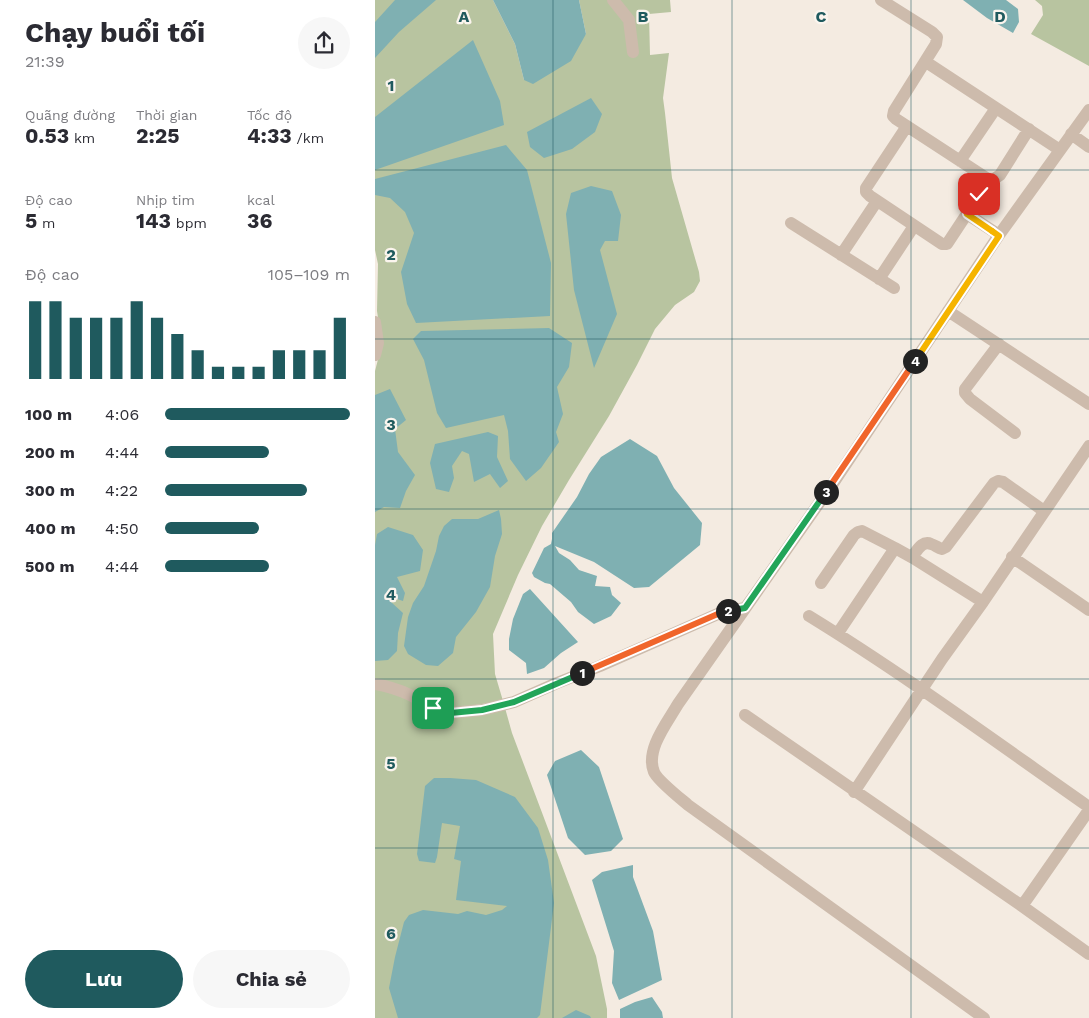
<!DOCTYPE html>
<html lang="vi">
<head>
<meta charset="utf-8">
<style>
	body { margin:0; font-family:"Work Sans",sans-serif; background:#f7f7f7; color:#2b2b33; height:100vh; display:flex; flex-direction:column; font-size:19px; white-space:nowrap }
	* { box-sizing:border-box; margin:0 }
	p { font-size:16px; color:#7c7c81 }
	.icon { flex:none; width:28px; height:28px; fill:none; stroke:currentColor; stroke-width:2; stroke-linecap:round; stroke-linejoin:round }
	.map { position:relative; flex:1; overflow:hidden }
	.panel { display:flex; flex-direction:column; background:#fff; width:375px }
	.panel>* { flex:none }
	.pin { position:absolute; display:grid; place-items:center; width:42px; height:42px; color:#fff; margin:-21px; border-radius:10px; box-shadow:0 2px 8px #0006 }
	.km { position:absolute; width:25px; height:25px; margin:-12px; border-radius:50%; background:#222; color:#fff; font-size:14px; line-height:25px; text-align:center }
	.round { display:grid; place-items:center; flex:none; width:52px; height:52px; border-radius:26px; background:#f7f7f7 }
	.head { display:flex; align-items:center; justify-content:space-between; height:85px; padding:0 25px }
	h1 { font-size:28px; font-weight:700; line-height:38px }
	.metrics { display:grid; grid-template-columns:repeat(3,1fr); gap:8px; height:85px; padding:5px 25px }
	.metrics div { display:grid; align-content:center }
	.metrics b { font-size:21px; font-weight:700 }
	.metrics small { font-size:14px; font-weight:400 }
	.metrics p { font-size:14px }
	.chart { height:140px; padding:10px 25px }
	.chart p { display:flex; justify-content:space-between }
	.chart svg { width:100%; height:90px; margin-top:5px; stroke:#1f5a5e; stroke-width:6 }
	.cta { display:flex; gap:10px; margin-top:auto; padding:10px 25px }
	.cta a { flex:1; height:58px; border-radius:30px; background:#1f5a5e; color:#fff; font-size:20px; font-weight:700; line-height:58px; text-align:center }
	.cta a+a { background:#f7f7f7; color:#2b2b33 }
	ul { padding:0 25px; list-style:none; font-size:16px }
	li { display:grid; grid-template-columns:80px 60px 1fr; align-items:center; height:38px }
	li i { height:12px; border-radius:6px; background:#1f5a5e }
	main { display:flex; flex:1; min-height:0 }
	.map>svg:first-child { display:block }
	.green { fill:#b8c4a0 }
	.water { fill:#7fb0b2 }
	.lines { fill:none; stroke-linecap:round; stroke-linejoin:round }
	.minor { stroke:#cdbbac; stroke-width:12 }
	.split-1-casing { stroke:#fff; stroke-width:10 }
	.split-2-casing { stroke:#fff; stroke-width:10 }
	.split-3-casing { stroke:#fff; stroke-width:10 }
	.split-4-casing { stroke:#fff; stroke-width:10 }
	.split-5-casing { stroke:#fff; stroke-width:10 }
	.split-6-casing { stroke:#fff; stroke-width:10 }
	.split-1 { stroke:#22a559; stroke-width:6 }
	.split-2 { stroke:#f0652b; stroke-width:6 }
	.split-3 { stroke:#22a559; stroke-width:6 }
	.split-4 { stroke:#f0652b; stroke-width:6 }
	.split-5 { stroke:#f5b400; stroke-width:6 }
	.split-6 { stroke:#f5b400; stroke-width:6 }
	.grid { fill:none; stroke:#1f5a5e; stroke-width:1; stroke-opacity:0.55 }
	.grid-label { font-size:16px; text-anchor:middle; font-weight:bold; fill:#1f5a5e; stroke:#fbf5ee; stroke-width:4.5; stroke-linejoin:round; paint-order:stroke }
</style>
</head>
<body>
<main>
<section class="panel">
<div class="head"><div><h1>Chạy buổi tối</h1><p>21:39</p></div><a class="round"><svg class="icon" aria-label="share" viewBox="0 0 24 24"><path d="M12 15V3M7 8l5-5 5 5M5 13v7h14v-7"/></svg></a></div>
<div class="metrics">
<div><p>Quãng đường</p><b>0.53<small> km</small></b></div>
<div><p>Thời gian</p><b>2:25</b></div>
<div><p>Tốc độ</p><b>4:33<small> /km</small></b></div>
</div>
<div class="metrics">
<div><p>Độ cao</p><b>5<small> m</small></b></div>
<div><p>Nhịp tim</p><b>143<small> bpm</small></b></div>
<div><p>kcal</p><b>36</b></div>
</div>
<div class="chart"><p><span>Độ cao</span>105–109 m</p>
<svg viewBox="0 0 160 44" preserveAspectRatio="none"><path d="M5 44V6M15 44V6M25 44V14M35 44V14M45 44V14M55 44V6M65 44V14M75 44V22M85 44V30M95 44V38M105 44V38M115 44V38M125 44V30M135 44V30M145 44V30M155 44V14"/></svg>
</div>
<ul>
<li><b>100 m</b>4:06<i style="width:100%"></i></li>
<li><b>200 m</b>4:44<i style="width:56%"></i></li>
<li><b>300 m</b>4:22<i style="width:77%"></i></li>
<li><b>400 m</b>4:50<i style="width:51%"></i></li>
<li><b>500 m</b>4:44<i style="width:56%"></i></li>
</ul>
<div class="cta"><a>Lưu</a><a>Chia sẻ</a></div>
</section>
<div class="map">
<svg width="714" height="1018" viewBox="0 0 714 1018">
	<rect width="100%" height="100%" fill="#f4ebe1"/>
	<path class="green" d="M0 0H118L140 44 149 80 211 34 204 0H295L296 12 274 14 275 55 294 53 288 98 290 113 297 178 324 272 325 281 319 292 300 305 280 329 262 365 234 416 194 480 167 526 143 575 118 634 120 674 128 701 66 710 0 680V371L7 344 2 311 3 264 0 250Z
		M660 0H714V66L656 34 668 15 667 6Z
		M0 688 14 690 56 711 130 708 137 733 221 956 232 1009V1018H0Z"/>
	<path class="water" d="M20 0H61L24 32 0 58V22Z
		M118 0H204L211 34 196 61 158 84 149 80 140 44Z
		M588 0H631L643 9 644 22 638 33 612 18Z
		M98 40 125 101 129 125 0 170V117Z
		M216 98 227 114 220 132 197 149 169 158 155 147 152 132Z
		M131 145 152 170 176 263 175 316 41 323 32 304 26 272 39 233 30 212 15 198 0 195V179Z
		M216 186 237 191 246 215 243 241H230L225 250 242 314 219 368 199 290 191 214 196 193Z
		M174 328 197 343 194 367 182 387 188 414 181 432 184 442 166 468 151 481 135 459 133 431 129 415 71 428 62 413 49 360 38 339 46 331Z
		M15 389 31 420 20 429 23 452 40 475 31 491 25 508 9 507 0 512V395Z
		M113 432 123 436 122 457 133 481 125 488 115 474 99 482 94 454 87 451 77 466 79 478 74 492 61 489 55 463 60 444Z
		M255 439 282 456 299 488 327 523 325 545 274 587 259 588 219 562 180 546 184 553 195 560 204 570 222 576 220 586 235 587 237 595 246 603 236 616 219 624 203 612 196 602 175 584 170 583 159 577 157 573 169 548 176 544 177 539V533L202 497 214 474 226 457Z
		M124 510 126 519 127 534 120 556 115 587 101 612 81 637 78 653 63 666 51 665 33 654 29 646 33 617 38 603 49 586 61 551 64 536 69 526 77 519H103Z
		M13 527 38 535 48 550 45 571 22 577 30 593 28 601 19 598 16 602 28 613 23 633 22 651 13 660 0 661V545L2 534Z
		M155 589 203 642 186 653 169 668 152 674 151 663 134 650V639L138 619 148 594Z
		M206 750 224 767 248 839 236 851 210 855 193 838 172 775 180 761Z
		M59 778H75L101 780 140 797 163 828 173 860 179 903 165 1015 162 1018H23L14 988 20 957 29 922 34 915 48 910 83 914 92 911 111 915 127 910 132 906 81 900 86 861 79 859 85 826 67 823 62 857 60 863 44 861 42 854 50 786Z
		M258 865V877L278 931 287 980 244 1000 237 983 239 951 217 880 227 872Z
		M277 997 287 1012 288 1018H245V1009L260 1002Z
		M201 1010 215 1016 216 1018H187Z"/>
	<g class="lines">
		<path class="minor" d="M238 0 254 20 258 52
			M506 0 557 32 562 37 561 44 519 111 518 116 521 119 616 181 605 194 572 244H567L495 196 491 192V188L532 126
			M551 62 685 150
			M696 134 714 147
			M585 161 621 108
			M616 181 625 175 654 129
			M592 214 624 235
			M416 223 519 288
			M466 255 502 201
			M504 279 539 226
			M573 311 714 404
			M0 322 3 343 0 355
			M624 344 590 389V393L595 399 640 433
			M537 557C542 551 547 540 556 544 560 545 563 548 567 549L571 547 619 483 623 481 628 482 669 511
			M637 557 714 610
			M446 583 479 535 483 532 487 531 520 548
			M434 616C530 675 621 742 714 807
			M463 633 520 548 538 558 608 602
			M0 684C23 688 48 699 65 714L107 710 139 702 182 683 225 666 345 613 370 608
			M370 715 647 906 714 954
			M479 792 567 659 608 602 714 446
			M647 906 714 810
			M609 1018 313 805C306 799 282 780 279 772 270 750 292 723 303 704L461 479 624 235 714 110"/>
	</g>
	<g class="lines">
		<defs>
			<path id="split-1" d="M58 708 65 714 107 710 139 702 207 673"/>
			<path id="split-2" d="M207 673 345 613 353 611"/>
			<path id="split-3" d="M353 611 370 608 451 492"/>
			<path id="split-4" d="M451 492 540 361"/>
			<path id="split-5" d="M540 361 624 236 617 231"/>
			<path id="split-6" d="M604 194 592 214 617 231"/>
		</defs>
		<use href="#split-1" class="split-1-casing"/>
		<use href="#split-2" class="split-2-casing"/>
		<use href="#split-3" class="split-3-casing"/>
		<use href="#split-4" class="split-4-casing"/>
		<use href="#split-5" class="split-5-casing"/>
		<use href="#split-6" class="split-6-casing"/>
		<use href="#split-1" class="split-1"/>
		<use href="#split-2" class="split-2"/>
		<use href="#split-3" class="split-3"/>
		<use href="#split-4" class="split-4"/>
		<use href="#split-5" class="split-5"/>
		<use href="#split-6" class="split-6"/>
	</g>
	<path class="grid" d="M178 0V1018M357 0V1018M536 0V1018M0 170H714M0 339H714M0 509H714M0 679H714M0 848H714"/>
	<g class="grid-label">
		<text x="89" y="22">A</text>
		<text x="268" y="22">B</text>
		<text x="446" y="22">C</text>
		<text x="625" y="22">D</text>
		<text x="16" y="91">1</text>
		<text x="16" y="260">2</text>
		<text x="16" y="430">3</text>
		<text x="16" y="600">4</text>
		<text x="16" y="769">5</text>
		<text x="16" y="939">6</text>
	</g>
</svg>
<div class="pin" style="left:58px;top:708px;background:#1e9e55"><svg class="icon" aria-label="arrive" viewBox="0 0 24 24"><path d="M6 21V4h12l-3 4 3 4H6"/></svg></div>
<div class="pin" style="left:604px;top:194px;background:#d93025"><svg class="icon" aria-label="check" viewBox="0 0 24 24"><path d="M5 12l5 5 9-10"/></svg></div>
<b class="km" style="left:207px;top:673px">1</b>
<b class="km" style="left:353px;top:611px">2</b>
<b class="km" style="left:451px;top:492px">3</b>
<b class="km" style="left:540px;top:361px">4</b>
</div>
</main>
</body>
</html>
